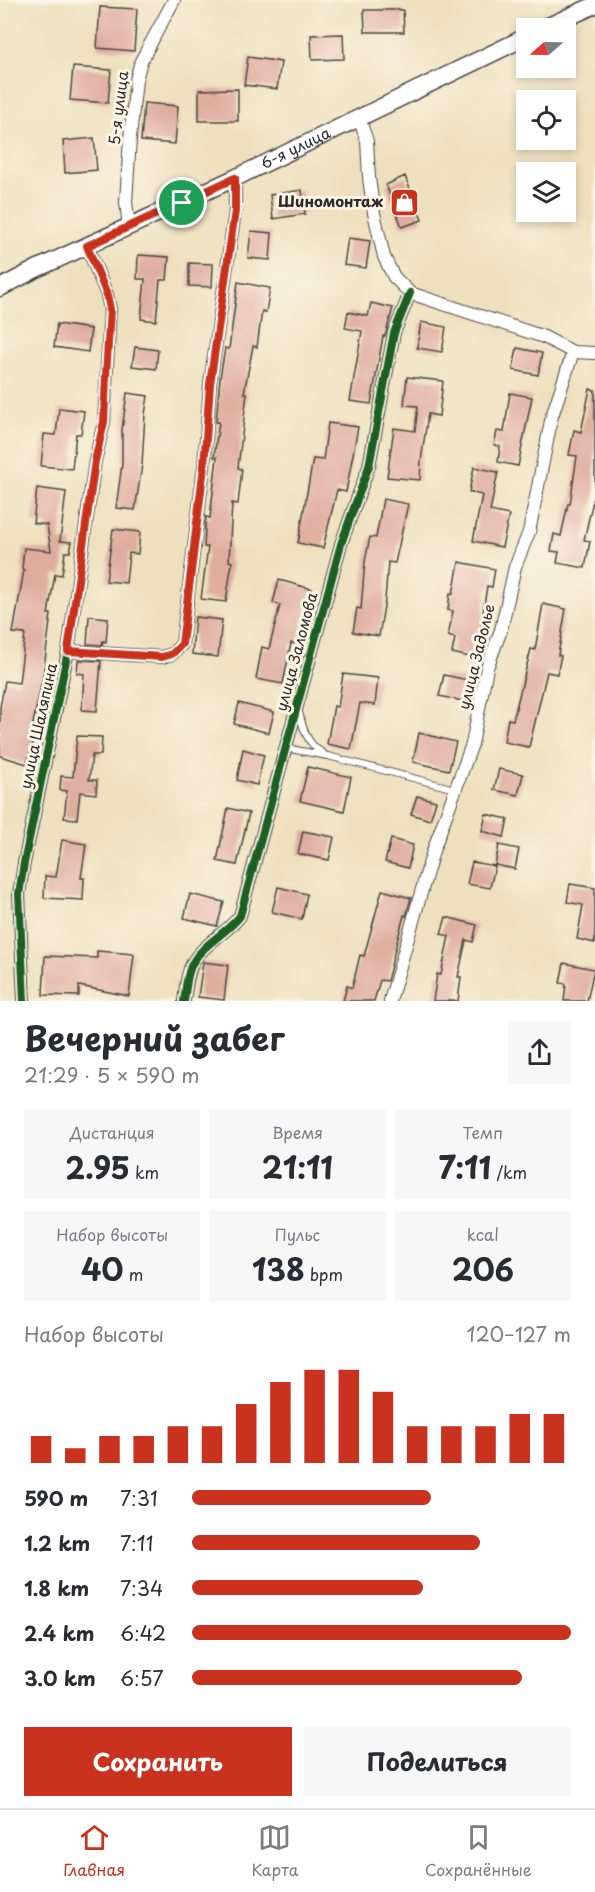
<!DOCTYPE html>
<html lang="ru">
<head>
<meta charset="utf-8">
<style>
	body { margin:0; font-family:"Playpen Sans",sans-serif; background:#f7f7f7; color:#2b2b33; height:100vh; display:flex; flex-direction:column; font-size:22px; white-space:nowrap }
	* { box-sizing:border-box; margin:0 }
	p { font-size:20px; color:#7c7c81 }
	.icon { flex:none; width:33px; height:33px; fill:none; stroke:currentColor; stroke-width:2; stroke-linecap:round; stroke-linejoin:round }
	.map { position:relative; height:1001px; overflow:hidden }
	.details { display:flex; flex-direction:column; background:#fff; flex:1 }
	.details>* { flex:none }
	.needle { width:39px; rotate:250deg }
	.fabs { position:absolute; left:516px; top:18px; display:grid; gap:12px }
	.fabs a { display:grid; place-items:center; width:60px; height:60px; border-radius:0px; background:#fff; box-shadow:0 3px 9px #0003; font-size:30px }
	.pin { position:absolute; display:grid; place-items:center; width:51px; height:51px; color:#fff; margin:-26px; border:3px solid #fff; border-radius:50%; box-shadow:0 2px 6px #0007 }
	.round { display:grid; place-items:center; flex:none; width:63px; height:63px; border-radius:0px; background:#f7f7f7 }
	.summary { display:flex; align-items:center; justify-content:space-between; height:102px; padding:0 24px }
	h1 { font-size:33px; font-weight:700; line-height:45px }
	.figures { display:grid; grid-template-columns:repeat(3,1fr); gap:9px; height:102px; padding:6px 24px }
	.figures div { display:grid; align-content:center; border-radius:0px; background:#f7f7f7; text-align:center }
	.figures b { font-size:30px; font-weight:700 }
	.figures small { font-size:16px; font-weight:400 }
	.figures p { font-size:16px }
	.chart { height:168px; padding:12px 24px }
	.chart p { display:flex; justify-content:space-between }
	.chart svg { width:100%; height:108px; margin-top:6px; stroke:#c8321e; stroke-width:6 }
	.primary-button { display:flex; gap:12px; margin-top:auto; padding:12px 24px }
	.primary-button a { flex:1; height:69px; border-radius:0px; background:#c8321e; color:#fff; font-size:24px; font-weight:700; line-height:69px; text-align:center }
	.primary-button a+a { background:#f7f7f7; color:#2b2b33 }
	ul { padding:0 24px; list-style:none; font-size:20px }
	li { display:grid; grid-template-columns:96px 72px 1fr; align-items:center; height:45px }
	li i { height:15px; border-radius:8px; background:#c8321e }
	.dock { display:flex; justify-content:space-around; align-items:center; height:84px; border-top:2px solid #e1e1e2; background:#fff; font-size:16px; color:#7c7c81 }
	.dock a { display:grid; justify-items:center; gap:3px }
	.dock .on { color:#c8321e }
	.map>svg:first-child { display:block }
	.building { fill:#dfada0 }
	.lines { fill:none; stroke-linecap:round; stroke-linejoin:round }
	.lane-casing { stroke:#484641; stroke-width:8 }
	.street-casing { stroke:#484641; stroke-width:14 }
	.secondary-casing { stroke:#484641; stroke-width:19 }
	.lane { stroke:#fff; stroke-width:6 }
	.street { stroke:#fff; stroke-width:12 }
	.secondary { stroke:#fff; stroke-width:16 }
	.cycleway-casing { stroke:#fcf5e5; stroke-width:11 }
	.cycleway { stroke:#1b5e20; stroke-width:8 }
	.route-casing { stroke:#fff; stroke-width:12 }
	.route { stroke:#c8321e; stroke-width:8 }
	.labels { text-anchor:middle; stroke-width:6; stroke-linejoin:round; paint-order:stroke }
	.street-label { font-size:15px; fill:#2b2b2b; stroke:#fcf5e5 }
	.poi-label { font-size:15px; font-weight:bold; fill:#2b2b2b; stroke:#fcf5e5; text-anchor:end }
</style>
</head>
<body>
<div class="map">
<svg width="595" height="1001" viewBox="0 0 595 1001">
	<rect width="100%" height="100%" fill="#fcf5e5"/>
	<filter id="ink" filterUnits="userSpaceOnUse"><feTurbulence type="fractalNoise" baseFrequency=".0167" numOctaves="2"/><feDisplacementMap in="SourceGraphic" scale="12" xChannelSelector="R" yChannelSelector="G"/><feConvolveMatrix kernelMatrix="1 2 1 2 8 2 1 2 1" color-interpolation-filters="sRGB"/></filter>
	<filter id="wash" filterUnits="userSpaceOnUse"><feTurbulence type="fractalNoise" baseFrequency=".008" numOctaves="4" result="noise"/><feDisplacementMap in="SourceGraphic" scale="24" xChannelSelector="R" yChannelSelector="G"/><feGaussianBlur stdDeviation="1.35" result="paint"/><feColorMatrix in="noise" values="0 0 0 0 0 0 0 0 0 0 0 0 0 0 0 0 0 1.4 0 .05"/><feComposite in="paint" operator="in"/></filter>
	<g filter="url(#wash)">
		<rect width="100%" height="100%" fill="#eee0be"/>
		<g id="blocks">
			<path class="building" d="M100 7 137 9 134 51 97 48Z
				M364 10H403L404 32H365Z
				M343 34 344 59 312 60 311 35Z
				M248 57 281 62 277 89 244 85Z
				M73 67 111 70 108 103 70 100Z
				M238 89V121H199V90Z
				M144 103 178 106 175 144 141 141Z
				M94 138 97 170 65 173 63 141Z
				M405 176 422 220 402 227 386 185Z
				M302 190 305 214 273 219 270 195Z
				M251 231 272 233 270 260 248 258Z
				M348 238 370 241 366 268 344 265Z
				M138 255 169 257 167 280H160L156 321 141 319 145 279H137Z
				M189 263 213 264 212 287 189 286Z
				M238 282 270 288 266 312 262 311 257 347 253 346 244 393H247L238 468 242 469 238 504 232 503 229 561 232 562 226 602 201 599 208 547H204L205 527 206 517 210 518 217 457H214L219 422H216L220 378 225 348 229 349Z
				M371 303 393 308 385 336H383L371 404 350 401 362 331 345 328 348 312 368 316Z
				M421 322 446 327 442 352 417 348Z
				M57 324 91 329 88 352 54 347Z
				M135 347 158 350 156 369 132 366Z
				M517 348 542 353 538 375 513 370Z
				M407 377 443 381 439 416 428 414 421 461 420 480 387 477 394 428 415 431 418 406 404 405Z
				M590 389 595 390V492L584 540 590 541 585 568 557 563 559 552 551 551 554 534 561 536 568 504H570L577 456 569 455 574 430 581 432Z
				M127 393 148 396 145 414 142 465 135 510 116 508 122 464V430Z
				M510 393 532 397 518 466 498 462 500 446 494 445 497 431 504 432Z
				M59 408 84 411 81 434H76L72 469 41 466 44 434 56 435Z
				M328 423 358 427 346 492 337 490 323 548 298 543 313 459 323 460Z
				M474 467 498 472 490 511 509 515 502 547 473 541 482 495 469 492Z
				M37 488 66 492 60 541 72 542 70 552H65L62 575 55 574 48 614H51L43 676 33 724 38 725 27 764 0 756V707L5 681 19 683 25 634 13 633 24 570 22 569 24 548 51 551 47 525 33 523Z
				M383 499 408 504 395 563 388 562 385 600 379 636 353 632 357 608 361 609 365 561 370 537 376 538Z
				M113 529 140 532 138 554 129 553 126 583 106 581Z
				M459 562 495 569 492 587 487 586 481 626 485 627 478 659 452 653 455 638 448 636 453 611 448 610 450 593 453 594Z
				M279 580 312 589 297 644 291 643 283 684 256 679 262 647 269 649 280 605 273 603Z
				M543 604 566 609 558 655 561 656 557 674 547 672 529 747 504 742 508 719 513 720 531 649 535 650Z
				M89 616 108 618 106 642 103 641 102 645 87 644Z
				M195 617 222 620 218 657 192 654Z
				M78 660 101 661 97 711 82 710 84 674 77 673Z
				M343 674 378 678 375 705 360 703 351 749 327 744 334 706 338 707Z
				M444 675 473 681 468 702 439 696Z
				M239 703 274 712 269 733 234 724Z
				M419 733 456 742 449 770 413 762Z
				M77 736 102 737 101 755H92L89 780H97L96 794 80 792 77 819 64 818 67 791 60 790 61 776 73 777Z
				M243 749 264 755 257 785 237 780Z
				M308 767 351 777 344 811 300 801Z
				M499 769 523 774 518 795 494 790Z
				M417 796 436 801 430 820 411 814Z
				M228 808 249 813 237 865 217 861Z
				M486 814 508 819 504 837 482 831Z
				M303 831 334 837 329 860 298 854Z
				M391 839 413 845 408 868 385 862Z
				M62 840 86 844 81 878H84L83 900 44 898 45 876 56 877Z
				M499 845 519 849 515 869 495 865Z
				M472 862 495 866 490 888 467 884Z
				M570 884 595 888V943L577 939 583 905 567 902Z
				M278 887 307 894 302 919 272 912Z
				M382 890 411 898 406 916 404 915 387 981 380 980 374 1001H343L347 986 352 988 360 955 364 956Z
				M190 894 224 902 217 926 184 918Z
				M446 917 477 925 473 942 466 940 458 977H461L458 1001H433L437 974 441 975 449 936 441 934Z
				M97 951 134 954 129 996 79 986V996L43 995 45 956 97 958Z
				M203 962 228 965 224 1000 198 997Z
				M564 963 594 969 587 1001H564L566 984 560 983Z"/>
		</g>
	</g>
	<g filter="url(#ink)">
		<use href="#blocks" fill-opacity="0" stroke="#484641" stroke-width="1.5"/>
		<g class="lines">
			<defs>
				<path id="lane" d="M299 712C303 729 307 744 323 753
					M285 748 328 756 455 789"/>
				<path id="street" d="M359 118 367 141 369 178 374 213 384 257 394 277 410 293 544 337 573 352 595 353
					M129 228 126 202 130 138 136 80 141 61 174 0
					M68 651 162 657 172 654 182 644 204 466 210 384 235 211V178
					M24 1001 19 894 24 863 68 651 95 461 104 422 110 309 107 295 87 246
					M184 1001C186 988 187 970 195 959 206 942 227 933 240 916L341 544 369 466 394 333 410 293
					M390 1001 433 851 472 744 487 668 501 630 515 567 529 532 552 416 573 352"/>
				<g id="secondary">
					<path d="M544 28 595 5"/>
					<path id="s1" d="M0 288 36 269 235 178 526 37"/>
				</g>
			</defs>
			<use href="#lane" class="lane-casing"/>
			<use href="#street" class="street-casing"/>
			<use href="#secondary" class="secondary-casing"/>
			<use href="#lane" class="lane"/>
			<use href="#street" class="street"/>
			<use href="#secondary" class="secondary"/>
			<defs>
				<path id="cycleway" d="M24 1001 19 894 24 863 68 651 95 461 104 422 110 309 107 295 87 246
					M184 1001C186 988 187 970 195 959 206 942 227 933 240 916L341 544 369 466 394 333 410 293"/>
			</defs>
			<use href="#cycleway" class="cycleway-casing"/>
			<use href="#cycleway" class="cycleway"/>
		</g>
	</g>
	<g class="lines" filter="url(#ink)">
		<defs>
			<path id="route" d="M235 178V211L210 384 204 466 182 644 172 654 162 657 68 651 95 461 104 422 106 376 110 309 107 295 87 246Z"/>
		</defs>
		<use href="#route" class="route-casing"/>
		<use href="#route" class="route"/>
	</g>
	<defs>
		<symbol id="shop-square" viewBox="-11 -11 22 22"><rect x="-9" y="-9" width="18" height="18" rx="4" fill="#c8321e" stroke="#fcf5e5"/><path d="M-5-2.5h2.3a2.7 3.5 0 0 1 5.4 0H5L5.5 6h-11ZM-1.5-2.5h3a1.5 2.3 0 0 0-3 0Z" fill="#fff"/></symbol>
	</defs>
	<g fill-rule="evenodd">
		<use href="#shop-square" x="388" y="186" width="33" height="33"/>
	</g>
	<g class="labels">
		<g class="street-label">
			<text transform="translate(119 108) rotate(-83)" y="5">5-я улица</text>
			<text dy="5" stroke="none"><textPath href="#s1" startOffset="327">6-я улица</textPath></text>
			<text transform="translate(297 652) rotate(-75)" y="5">улица Заломова</text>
			<text transform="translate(477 657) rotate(-76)" y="5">улица Задолье</text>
			<text transform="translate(39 726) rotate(-78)" y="5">улица Шаляпина</text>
		</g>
		<g class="poi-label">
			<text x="383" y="207">Шиномонтаж</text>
		</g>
	</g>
</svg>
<div class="fabs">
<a><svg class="needle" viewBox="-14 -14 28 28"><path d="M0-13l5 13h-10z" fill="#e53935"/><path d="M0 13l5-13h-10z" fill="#7c7c81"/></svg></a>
<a><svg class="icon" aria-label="locate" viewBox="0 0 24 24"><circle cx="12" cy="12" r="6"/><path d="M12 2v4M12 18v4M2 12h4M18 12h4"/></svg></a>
<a><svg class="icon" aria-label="layers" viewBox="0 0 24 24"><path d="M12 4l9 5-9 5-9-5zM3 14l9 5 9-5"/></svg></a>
</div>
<div class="pin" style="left:182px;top:203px;background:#1e9e55"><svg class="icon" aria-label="arrive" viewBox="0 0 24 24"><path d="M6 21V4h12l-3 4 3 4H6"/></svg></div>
</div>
<section class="details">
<div class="summary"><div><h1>Вечерний забег</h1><p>21:29 · 5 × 590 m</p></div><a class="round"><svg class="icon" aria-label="share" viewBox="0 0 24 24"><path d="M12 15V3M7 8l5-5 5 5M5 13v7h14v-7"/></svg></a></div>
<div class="figures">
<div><p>Дистанция</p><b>2.95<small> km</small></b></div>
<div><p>Время</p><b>21:11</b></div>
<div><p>Темп</p><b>7:11<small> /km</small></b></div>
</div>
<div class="figures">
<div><p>Набор высоты</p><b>40<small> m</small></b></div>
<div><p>Пульс</p><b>138<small> bpm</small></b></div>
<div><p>kcal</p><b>206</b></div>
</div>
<div class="chart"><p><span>Набор высоты</span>120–127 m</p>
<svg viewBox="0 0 160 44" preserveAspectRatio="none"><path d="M5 44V33M15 44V38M25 44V33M35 44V33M45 44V29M55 44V29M65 44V20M75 44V11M85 44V6M95 44V6M105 44V15M115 44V29M125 44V29M135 44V29M145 44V24M155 44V24"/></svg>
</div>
<ul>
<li><b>590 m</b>7:31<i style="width:63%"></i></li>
<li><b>1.2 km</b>7:11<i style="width:76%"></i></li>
<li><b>1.8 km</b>7:34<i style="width:61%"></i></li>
<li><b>2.4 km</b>6:42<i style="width:100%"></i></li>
<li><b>3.0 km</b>6:57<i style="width:87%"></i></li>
</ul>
<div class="primary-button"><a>Сохранить</a><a>Поделиться</a></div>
</section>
<nav class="dock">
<a class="on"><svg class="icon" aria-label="home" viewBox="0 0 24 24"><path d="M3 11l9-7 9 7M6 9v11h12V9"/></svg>Главная</a>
<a><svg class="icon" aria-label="map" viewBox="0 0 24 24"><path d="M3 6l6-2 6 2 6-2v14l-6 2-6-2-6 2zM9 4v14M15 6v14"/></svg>Карта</a>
<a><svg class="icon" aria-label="saved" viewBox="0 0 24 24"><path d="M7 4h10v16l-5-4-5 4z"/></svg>Сохранённые</a>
</nav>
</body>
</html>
